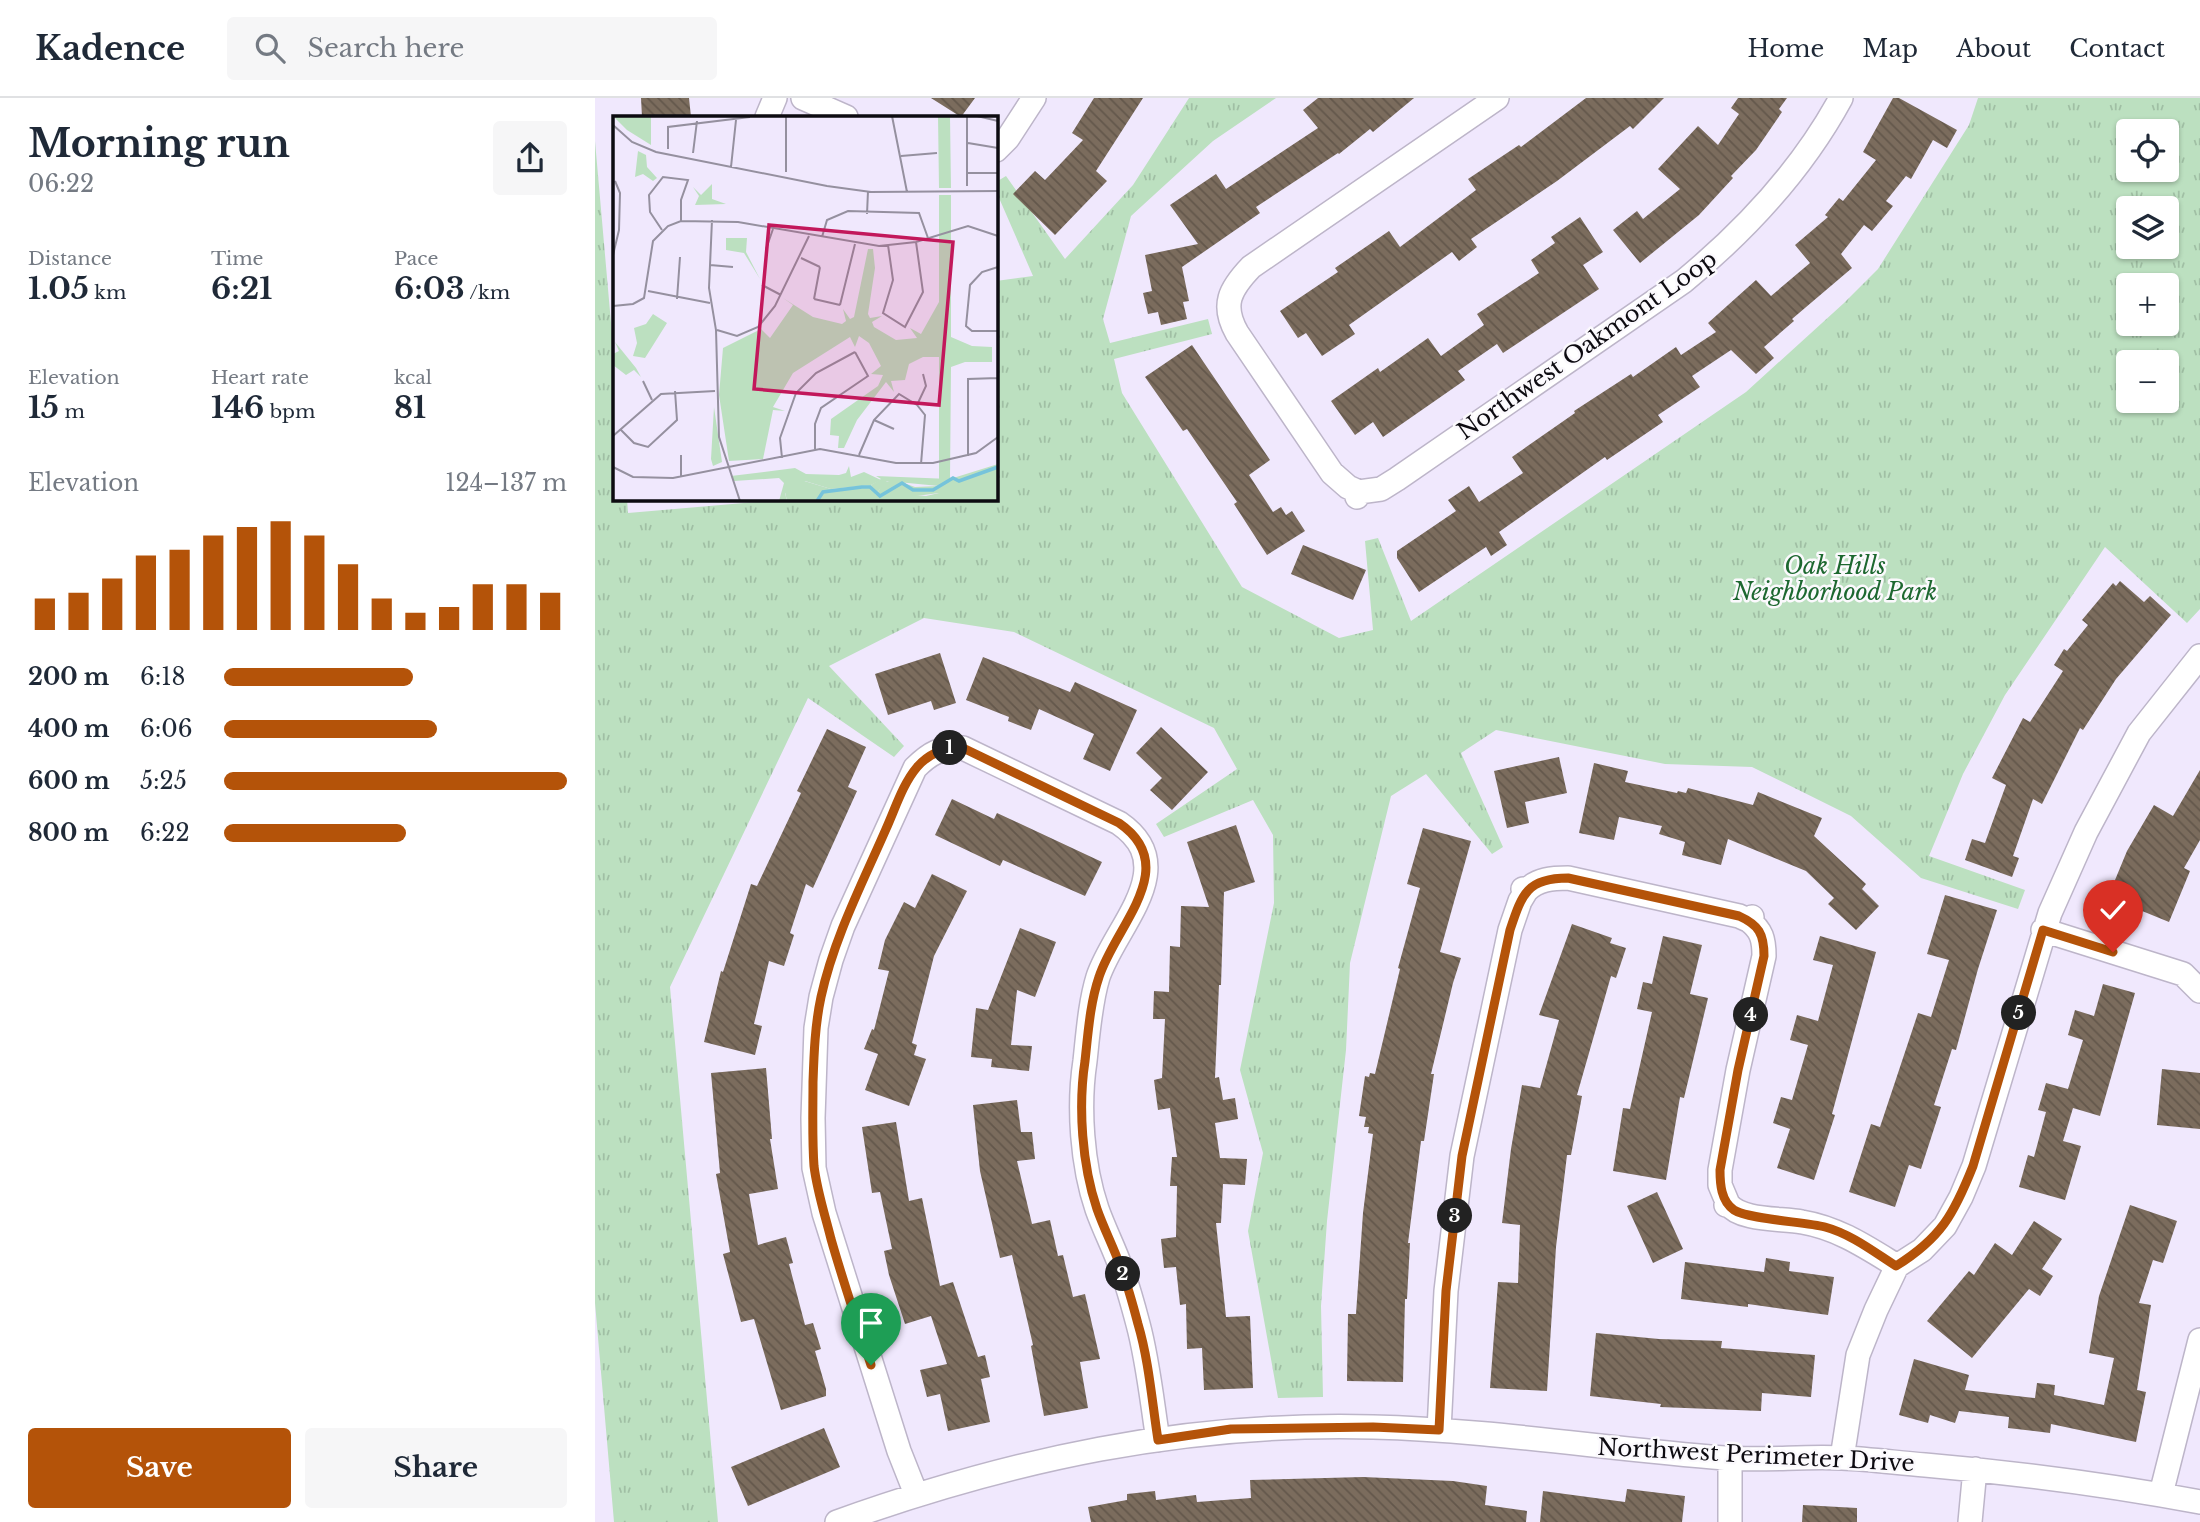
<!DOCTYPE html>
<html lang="en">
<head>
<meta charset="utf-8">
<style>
	body { margin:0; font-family:"Libre Baskerville",serif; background:#f6f6f7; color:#1f2937; height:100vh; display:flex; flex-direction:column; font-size:26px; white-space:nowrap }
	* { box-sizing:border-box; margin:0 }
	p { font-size:23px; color:#747a83 }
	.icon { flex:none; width:38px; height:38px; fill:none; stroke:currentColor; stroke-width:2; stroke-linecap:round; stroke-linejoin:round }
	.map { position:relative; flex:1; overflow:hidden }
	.details { display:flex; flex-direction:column; background:#fff; width:595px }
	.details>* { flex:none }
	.buttons { position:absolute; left:1521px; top:21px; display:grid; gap:14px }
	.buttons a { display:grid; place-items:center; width:63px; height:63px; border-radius:7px; background:#fff; box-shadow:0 2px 5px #0004; font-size:35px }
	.pin { position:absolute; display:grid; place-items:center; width:60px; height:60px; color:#fff; margin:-72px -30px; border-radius:50% 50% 50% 0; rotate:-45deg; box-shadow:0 0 7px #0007 }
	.pin .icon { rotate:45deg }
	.km { position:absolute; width:35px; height:35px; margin:-18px; border-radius:50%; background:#222; color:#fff; font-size:19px; line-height:35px; text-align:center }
	.round { display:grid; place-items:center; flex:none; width:74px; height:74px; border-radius:7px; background:#f6f6f7 }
	.overview { display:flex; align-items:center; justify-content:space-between; height:119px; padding:0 28px }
	h1 { font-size:38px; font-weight:700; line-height:52px }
	.figures { display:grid; grid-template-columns:repeat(3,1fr); gap:10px; height:119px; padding:7px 28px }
	.figures div { display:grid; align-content:center }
	.figures b { font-size:30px; font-weight:700 }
	.figures small { font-size:19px; font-weight:400 }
	.figures p { font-size:19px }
	.chart { height:196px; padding:14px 28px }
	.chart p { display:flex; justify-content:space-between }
	.chart svg { width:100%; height:126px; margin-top:7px; stroke:#b45309; stroke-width:6 }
	.cta { display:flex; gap:14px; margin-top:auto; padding:14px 28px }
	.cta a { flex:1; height:80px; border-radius:7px; background:#b45309; color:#fff; font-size:28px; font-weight:700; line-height:80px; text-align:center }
	.cta a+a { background:#f6f6f7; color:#1f2937 }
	ul { padding:0 28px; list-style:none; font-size:23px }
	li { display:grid; grid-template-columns:112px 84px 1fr; align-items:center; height:52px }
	li i { height:18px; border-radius:9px; background:#b45309 }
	header { display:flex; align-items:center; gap:42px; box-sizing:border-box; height:98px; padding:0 35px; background:#fff; border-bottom:2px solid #e0e1e3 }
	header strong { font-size:33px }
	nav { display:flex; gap:38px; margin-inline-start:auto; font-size:24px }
	.search { width:490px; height:63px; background:#f6f6f7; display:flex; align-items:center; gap:18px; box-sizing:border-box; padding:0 24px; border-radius:7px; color:#747a83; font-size:26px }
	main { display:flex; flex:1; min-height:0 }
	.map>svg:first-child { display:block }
	.park { fill:url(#park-tufts); fill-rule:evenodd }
	.building { fill:url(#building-back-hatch) }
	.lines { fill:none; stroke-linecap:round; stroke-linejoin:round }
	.minor-casing { stroke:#bdb5c9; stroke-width:26 }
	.minor { stroke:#fff; stroke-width:23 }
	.route-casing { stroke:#fff; stroke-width:14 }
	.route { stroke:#b45309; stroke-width:9 }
	.labels { text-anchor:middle; stroke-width:5; stroke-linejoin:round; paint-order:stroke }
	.street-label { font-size:23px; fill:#0d0b11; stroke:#fbf9fd }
	.park-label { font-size:23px; font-style:italic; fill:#1d6830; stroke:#fbf9fd }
	.inset-river { fill:none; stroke:#76c3db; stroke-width:3.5 }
	.inset-road { fill:none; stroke:#95909f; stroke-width:2 }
	.view { fill:#c2185b; fill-opacity:0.15; stroke:#c2185b; stroke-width:3.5 }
	.inset-edge { fill:none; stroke:#0d0b11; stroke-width:3.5 }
</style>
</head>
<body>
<header>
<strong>Kadence</strong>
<div class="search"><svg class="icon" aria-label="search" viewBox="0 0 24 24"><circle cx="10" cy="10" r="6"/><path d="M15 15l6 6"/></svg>Search here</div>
<nav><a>Home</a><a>Map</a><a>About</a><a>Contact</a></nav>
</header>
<main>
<section class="details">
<div class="overview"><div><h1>Morning run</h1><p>06:22</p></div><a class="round"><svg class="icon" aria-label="share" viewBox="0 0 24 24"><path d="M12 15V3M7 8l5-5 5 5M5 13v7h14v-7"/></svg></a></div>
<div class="figures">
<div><p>Distance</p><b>1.05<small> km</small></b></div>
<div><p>Time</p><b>6:21</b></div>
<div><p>Pace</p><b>6:03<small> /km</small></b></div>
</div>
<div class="figures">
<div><p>Elevation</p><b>15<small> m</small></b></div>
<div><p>Heart rate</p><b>146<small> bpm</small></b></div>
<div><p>kcal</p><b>81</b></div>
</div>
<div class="chart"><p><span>Elevation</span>124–137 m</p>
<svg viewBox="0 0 160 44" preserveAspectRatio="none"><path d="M5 44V33M15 44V31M25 44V26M35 44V18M45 44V16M55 44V11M65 44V8M75 44V6M85 44V11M95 44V21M105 44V33M115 44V38M125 44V36M135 44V28M145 44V28M155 44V31"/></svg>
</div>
<ul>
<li><b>200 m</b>6:18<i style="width:55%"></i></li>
<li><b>400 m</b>6:06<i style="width:62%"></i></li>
<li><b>600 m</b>5:25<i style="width:100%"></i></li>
<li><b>800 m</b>6:22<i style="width:53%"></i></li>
</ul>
<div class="cta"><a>Save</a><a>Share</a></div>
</section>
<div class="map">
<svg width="1605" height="1424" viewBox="0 0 1605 1424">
	<defs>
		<pattern id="park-tufts" width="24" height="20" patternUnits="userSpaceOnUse" patternTransform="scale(1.75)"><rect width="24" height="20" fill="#bce0c0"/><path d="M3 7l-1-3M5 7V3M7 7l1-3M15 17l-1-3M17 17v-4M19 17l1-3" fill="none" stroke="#a0bfa4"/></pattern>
		<pattern id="building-back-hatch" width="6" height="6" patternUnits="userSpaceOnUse" patternTransform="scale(1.75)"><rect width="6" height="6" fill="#7b6c5d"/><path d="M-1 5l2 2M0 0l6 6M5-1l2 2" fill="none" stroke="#63574b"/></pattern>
	</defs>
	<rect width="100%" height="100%" fill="#f0e8fd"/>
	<path class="park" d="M594 0H681L618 43 536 118 508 221 515 245 613 221 617 236 519 261 527 295 647 489 744 540 778 532 770 443 783 440 816 523 1151 294 1249 205 1283 171 1374 27 1383 0H1605V511L1592 525 1510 449 1410 597 1368 676 1334 758 1430 792 1423 811 1326 780 1256 718 1157 669 1070 666 901 632 866 655 908 749 897 756 831 676 796 698 755 865 751 952 732 1123 726 1208 728 1299 683 1300 653 1133 668 1055 645 972 679 805 678 737 658 702 569 739 561 726 642 671 619 630 419 534 329 520 234 568 309 648 299 659 213 600 75 889 123 1424H19L0 1205V43L19 259V401H32L33 415 173 403 176 401H401V183L438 178 401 93V84L411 78 470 161 538 87ZM1533 33H1572V72H1533ZM1533 110H1572V149H1533ZM1533 187H1572V226H1533ZM1533 264H1572V303H1533Z"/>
	<path class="building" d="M46 0H94L96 19H47Z
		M336 0H380L366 19Z
		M499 0H548L501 73 512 83 460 137 418 96 440 73 450 82 488 42 477 35Z
		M723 0H819L778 34 775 31 744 56 743 55 661 109 665 115 587 169 594 203 588 204 592 221 566 227 563 214 553 216 548 195 557 193 550 157 603 146 575 107 621 76 631 91 723 30 708 12Z
		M991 0H1069L1038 31 1035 28 962 83 876 141 882 149 864 163 857 154 754 227 760 236 727 258 711 235 703 240 685 213 743 174 740 170 794 133 805 149 881 92 873 81 924 47 926 49Z
		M1143 0H1192L1184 11 1187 14 1161 52 1136 78 1138 80 1104 117 1045 165 1018 132 1042 113 1048 121 1085 91 1063 71 1103 28 1123 47 1144 16 1136 10Z
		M1298 0H1304L1362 32 1352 50 1338 42 1316 81 1311 78 1291 103 1298 108 1277 133 1269 127 1246 156 1257 170 1197 221 1199 223 1169 249 1179 260 1161 276 1136 252 1097 278 1105 289 1063 317 1068 324 1012 362 1010 359 904 434 912 447 896 458 891 449 824 494 802 460V453L861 413 853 402 874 388 884 404 928 375 917 359 980 315 979 313 1036 276 1038 279 1081 249 1086 257 1121 234 1113 225 1161 182 1176 198 1215 165 1200 147 1233 119 1230 117 1244 100 1248 103 1281 62 1268 54Z
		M985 119 1008 154 988 167 1004 191 908 255 902 246 863 273 870 282 788 339 778 324 760 337 736 303 783 270 785 274 833 240 846 258 889 227 882 216 944 175 936 162 960 145 956 139Z
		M597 247 675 362 654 377 678 414 686 409 691 417 697 413 710 433 672 457 639 406 642 404 592 331 588 333 550 279Z
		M708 447 771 472 758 502 696 476Z
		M1525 483 1549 504 1555 498 1576 517 1521 581 1488 632 1485 630 1447 706 1438 701 1418 758 1424 760 1417 779 1370 762 1377 741 1390 745 1411 687 1397 680 1428 620 1435 624 1468 573 1459 567 1469 551 1472 553 1493 527 1487 522 1518 485 1521 488Z
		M345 555 361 605 339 612 336 603 293 617 280 576Z
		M388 559 475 594 480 584 542 612 515 673 488 661 499 636 444 611 436 632 413 623 414 619 371 602Z
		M566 629 613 674 577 712 555 692 567 680 541 655Z
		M232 631 271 649 253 689 262 693 218 790 211 786 195 835 199 837 189 868 174 863 159 926 167 928 160 957 109 944 126 873 128 874 156 786 162 788 206 695 202 693Z
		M964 659 972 695 930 704 934 725 912 730 899 673Z
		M999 665 1033 673 1030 684 1082 695 1083 693 1091 695 1093 690 1158 707 1163 694 1227 720 1219 738 1271 786 1267 791 1284 808 1261 832 1233 806 1239 800 1211 773 1133 741 1126 767 1087 757 1090 744 1064 736 1067 728 1024 719 1019 742 984 735Z
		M1605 672V742L1589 770 1595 773 1574 824 1513 799 1532 753 1559 707 1578 718Z
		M357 701 399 721 402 715 507 764 490 798 408 762 405 768 340 737Z
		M641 727 660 784 629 794 626 887H624L620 980 624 979 628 1002 640 1000 643 1021 620 1025 625 1060 652 1061 650 1087 628 1086 626 1125H621L631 1219 655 1218 658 1290 609 1292 607 1250 592 1251 591 1206 585 1207 581 1169 569 1170 566 1141 581 1139 582 1088H575L577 1059H582L575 1010 563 1012 559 982 567 980 570 921H558L559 893 574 894 575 848 585 849 586 808 614 809 592 744Z
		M828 730 876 743 845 854 866 860 858 885 836 976H839L829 1043H826L813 1145H815L812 1201H810L808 1284 752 1283 753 1216H761L768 1115 778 1036 773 1035 774 1029H769L771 1019 764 1018 770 978 774 979 775 975 780 976 805 871 803 870 825 790 812 786Z
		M337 776 372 793 339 858 317 945 322 947 319 957 331 961 314 1008 270 992 283 956 269 951 277 931 279 932 294 873 283 871 290 842 309 804 320 810Z
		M1350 797 1402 812 1383 871 1361 952 1357 951 1339 1007 1346 1009 1326 1071 1314 1067 1300 1109 1254 1094 1276 1026 1285 1029 1323 915 1336 919 1354 862 1332 856Z
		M977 826 1017 840 1015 845 1031 850 1021 880 1016 878 982 997 987 998 976 1057H972L961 1149 952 1293 895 1290 903 1184 923 1185 925 1127 907 1125 916 1051 927 987 945 990 964 922 944 917Z
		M425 830 461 844 440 899 422 892 416 947 437 948 434 973 396 969 397 961 376 959 381 910 393 912Z
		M1068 838 1107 847 1095 896 1113 900 1089 1000 1085 999 1071 1082 1018 1073 1028 1010 1035 1011 1057 914 1042 911 1048 884 1057 886Z
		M1225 838 1281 854 1237 1016 1240 1017 1219 1082 1182 1070 1195 1031 1178 1025 1186 999 1197 1002 1213 947 1195 942 1202 917 1223 923 1238 867 1218 862Z
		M1508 886 1540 895 1505 1018 1478 1010 1468 1043 1486 1048 1470 1102 1424 1089 1433 1057 1439 1059 1451 1014 1443 1012 1451 985 1473 991 1488 942 1473 937 1480 912 1499 918Z
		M171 970 177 1041H175L183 1091 154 1096 163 1147 191 1139 198 1165 194 1166 210 1227 218 1225 226 1251 220 1253 231 1291V1298L186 1312 159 1221 146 1224 128 1156 135 1154 121 1076 125 1075 116 975Z
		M1567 971 1605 975V1031L1562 1027Z
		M422 1002 426 1034H437L440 1061 422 1063 437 1126 455 1122 463 1158 468 1157 478 1199 490 1196 505 1261 485 1264 493 1310 449 1318 436 1248 438 1247 417 1157 405 1160 385 1073 378 1007Z
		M301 1024 314 1103 327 1100 345 1188 358 1184 383 1259 390 1257 395 1279 386 1281 395 1324 353 1333 345 1296 332 1299 325 1272 352 1266 336 1218 310 1226 294 1177 289 1153 297 1151 285 1094 277 1095 267 1029Z
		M1062 1094 1088 1151 1058 1165 1032 1108Z
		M1535 1107 1582 1123 1568 1165 1558 1162 1544 1205 1556 1207 1542 1292 1551 1294 1541 1344 1456 1326 1455 1335 1413 1330 1414 1319 1364 1313 1360 1325 1335 1317 1333 1325 1304 1317 1319 1261 1374 1277 1370 1292 1440 1300 1442 1285 1460 1287 1459 1297 1509 1307 1519 1260 1494 1255 1504 1198Z
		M1439 1123 1467 1141 1447 1171 1458 1178 1445 1198 1434 1191 1377 1260 1332 1223 1374 1173 1379 1177 1400 1145 1417 1157Z
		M1171 1160 1195 1164 1194 1173 1239 1179 1233 1217 1153 1206V1209L1086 1201 1090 1164 1169 1174Z
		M1001 1235 1064 1241 1127 1243 1126 1250 1220 1257 1216 1299 1167 1295 1166 1313 1065 1309 1066 1306 995 1298Z
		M229 1330 245 1369 153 1408 136 1369Z
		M768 1379 858 1383 892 1388 890 1407 932 1413 931 1424H496L493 1409 532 1402V1396L560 1393 561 1402 601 1397 602 1404 656 1400 655 1382Z
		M1032 1391 1090 1398 1087 1424H945L948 1393 1030 1404Z
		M1208 1407 1262 1410V1424H1207Z"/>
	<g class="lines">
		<defs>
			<path id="minor" d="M208 0 251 19
				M172 19 180 0
				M401 52 413 40 439 0
				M764 394 786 391 802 381 1089 183C1152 131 1207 72 1246 0
				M762 399 764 394 753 389 737 375 642 235C626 207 635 191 656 169L902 0
				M931 793C942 781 958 780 973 780L1144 818 1153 822 1157 819
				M1448 832 1588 876 1605 893
				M1133 1106 1125 1087V1072L1143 972 1169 858C1169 842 1167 832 1153 822
				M1131 1107 1133 1106C1146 1123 1186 1120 1207 1124 1243 1130 1271 1149 1302 1168
				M844 1332 851 1193 867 1058 915 832 925 803 931 793 928 791
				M1247 1360 1263 1257 1281 1212 1302 1168 1327 1152 1350 1128 1366 1099 1379 1068 1455 815 1491 734 1544 635 1605 558
				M321 1396 304 1353 229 1115 219 1070 218 1020 221 930 226 899 236 862 248 828 320 670C335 655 346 649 368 650L524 725C588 769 520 828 503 879 495 905 493 936 490 963 483 1009 487 1067 502 1111 509 1131 519 1150 526 1170 533 1188 538 1207 543 1226 553 1263 557 1304 563 1342
				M1566 1396 1605 1242
				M242 1424C418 1361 590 1324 778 1329 895 1332 1012 1351 1130 1360 1169 1363 1208 1358 1247 1360 1275 1361 1303 1365 1330 1367 1422 1375 1514 1387 1605 1404
				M1135 1424V1361
				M1375 1424 1380 1371"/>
		</defs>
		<use href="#minor" class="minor-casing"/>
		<use href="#minor" class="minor"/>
	</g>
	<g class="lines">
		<defs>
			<path id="route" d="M276 1267C262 1225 248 1183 236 1141 230 1117 222 1093 219 1068 217 1040 218 1012 218 984 219 955 220 927 226 899 239 840 267 786 291 731 308 693 318 648 368 650L524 725C588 769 520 828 504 879 495 905 493 936 490 963 483 1009 487 1067 502 1111 509 1131 519 1150 526 1170 533 1188 538 1207 543 1226 554 1263 557 1304 563 1342L636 1331 778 1329 844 1332 851 1193 867 1058 915 832C927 796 932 780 973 780L1144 818C1164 827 1169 836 1169 858L1143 972 1125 1072C1125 1086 1126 1103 1139 1112 1152 1121 1210 1124 1230 1129 1256 1136 1279 1154 1301 1168 1346 1140 1359 1116 1378 1068L1448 832 1518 854"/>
		</defs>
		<use href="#route" class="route-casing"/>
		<use href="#route" class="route"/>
	</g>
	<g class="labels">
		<g class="street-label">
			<text transform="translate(992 247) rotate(-35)" y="8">Northwest Oakmont Loop</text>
			<text transform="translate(1161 1357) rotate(3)" y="8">Northwest Perimeter Drive</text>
		</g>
		<g class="park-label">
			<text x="1240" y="476">Oak Hills<tspan x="1240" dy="26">Neighborhood Park</tspan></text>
		</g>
	</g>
	<g transform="translate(18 18)">
		<rect width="385" height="385" fill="#f0e8fd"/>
		<path d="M40 198 54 207 32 242 20 240 24 227 21 212 33 208ZM385 348 384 385H265L287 378 313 380 326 377V370L274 365 262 379 258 369 268 363 263 360 337 363Z" fill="#bce0c0"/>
		<path d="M25 35 33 39 34 51 44 62 40 65 30 58 22 61ZM99 68V83L113 88 82 89 86 80 80 71 88 79ZM236 350 238 361 251 356 268 364 258 369 218 373 192 365 172 377 174 385H166L171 367 166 362 121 365 118 360 182 352 193 358 226 359 233 357Z" fill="#bce0c0"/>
		<path d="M188 364 218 373 258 369 263 379 271 366 282 364 302 371 326 370V377L265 385H174L172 376Z" fill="#bce0c0"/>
		<path d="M0 0H38V29L14 14ZM325 0H337L338 72H326ZM326 79H338V221L359 230 379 231V246H352L338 251 337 363 326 364V241H310L296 248 292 264 278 265 281 276 273 266 244 304 231 332H225L226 320 217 319 218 303 265 270 270 259 258 258 268 250 256 227 246 220 242 231 237 221 180 257 160 291 172 295 160 294 150 343 116 345 106 279 110 232 148 213 157 222 180 189 170 182 200 201 229 208 233 205 230 193 237 203 241 201 255 133H260L262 152 255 198 257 202 269 200 259 206 261 211 283 224 304 222 297 212 308 218 326 186ZM113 122H134L133 136 147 163 131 137 113 134ZM2 226 23 252 28 261 21 254 13 259 0 249V238L6 235ZM101 291 109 346 100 350 98 343Z" fill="#bce0c0"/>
		<path class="inset-river" d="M204 385 210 376 249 371H257L267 380 289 367 300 374H320L340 362 346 365 385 351"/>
		<path class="inset-road" d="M279 0 294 76M364 0 385 5M0 9 19 26 43 36 214 70 258 76 385 75M355 27 385 32M55 33V11L137 1M80 37 84 5M288 40 324 37M118 51 123 4M173 56V0M354 57H385M354 70V0M254 98 255 75M99 104 96 172 103 214 106 321 127 385M49 114 37 96 36 79 50 61 75 64 68 84V105M209 121 214 104 235 95 306 97 315 122M275 129 280 164 270 197 292 211 310 176 303 126M153 133 160 113M0 139 6 114 7 77 2 65M188 142 207 151M97 149 120 151M385 151 369 156 357 169 353 210 359 215H385M149 169 168 179M35 175 97 187M64 183 67 141M201 183 207 151M201 183 227 189M385 186V293M227 189 242 128M0 190 20 188 31 182 40 125 55 110 68 105 125 106 266 130 303 126 355 110 385 120M104 214 124 220 145 211 162 190 196 120M30 265 39 284M304 289 313 270 310 258M261 304 281 313M8 314 21 327 35 331 64 304 62 275M0 320 48 278 102 275M202 333V308L208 292 255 260 242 236M68 339V361M246 339 261 304 286 278 304 289 312 299 308 348M355 340V263L385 262M169 342 167 322 183 277 203 257 242 236M0 351 20 361 60 362 207 333 283 347H320L363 337 385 321"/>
		<path class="view" d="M156 109 340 126 326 289 141 273Z"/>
		<rect width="385" height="385" class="inset-edge"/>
	</g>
</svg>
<div class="buttons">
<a><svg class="icon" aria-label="locate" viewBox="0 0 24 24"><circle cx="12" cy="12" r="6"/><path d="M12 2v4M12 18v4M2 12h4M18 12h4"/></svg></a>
<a><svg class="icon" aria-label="layers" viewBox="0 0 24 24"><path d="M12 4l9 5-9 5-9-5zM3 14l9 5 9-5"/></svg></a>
<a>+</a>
<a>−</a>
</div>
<div class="pin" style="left:276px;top:1267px;background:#1e9e55"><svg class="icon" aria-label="arrive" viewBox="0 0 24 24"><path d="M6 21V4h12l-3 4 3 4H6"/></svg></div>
<div class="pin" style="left:1518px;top:854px;background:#d93025"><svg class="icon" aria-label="check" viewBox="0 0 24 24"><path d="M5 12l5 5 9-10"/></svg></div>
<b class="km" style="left:355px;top:650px">1</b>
<b class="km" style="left:528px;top:1176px">2</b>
<b class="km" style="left:860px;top:1118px">3</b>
<b class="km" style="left:1156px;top:917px">4</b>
<b class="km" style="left:1424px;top:915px">5</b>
</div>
</main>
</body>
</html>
